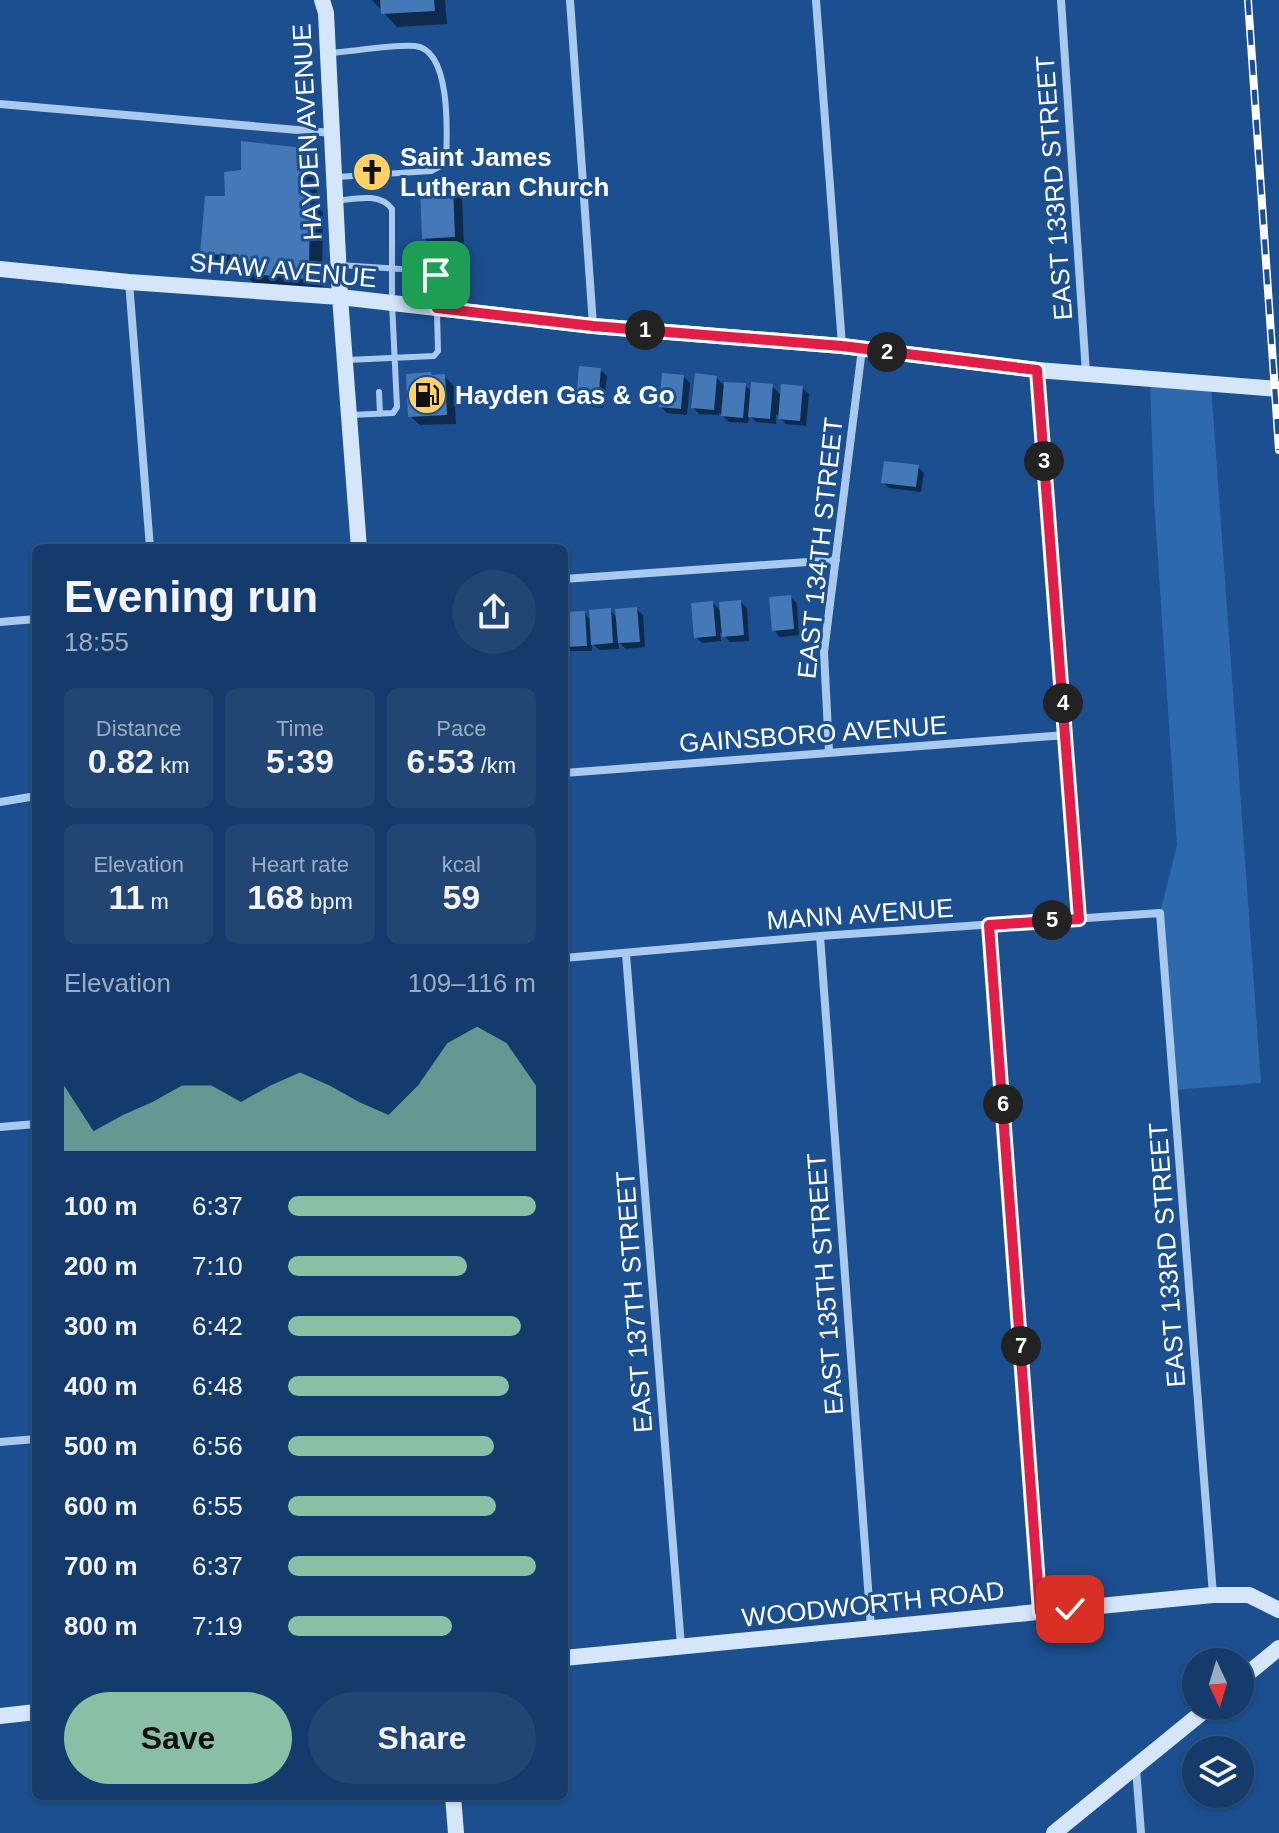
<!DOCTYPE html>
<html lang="en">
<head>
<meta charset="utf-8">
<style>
	body { margin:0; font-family:Helvetica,sans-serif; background:#214673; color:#f1f3f6; height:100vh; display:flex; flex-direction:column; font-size:30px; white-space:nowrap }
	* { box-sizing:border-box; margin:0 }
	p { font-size:26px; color:#9dadc1 }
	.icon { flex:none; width:44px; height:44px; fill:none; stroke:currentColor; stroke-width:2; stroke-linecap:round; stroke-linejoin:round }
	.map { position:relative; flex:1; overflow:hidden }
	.details { position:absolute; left:32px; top:544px; width:536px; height:1256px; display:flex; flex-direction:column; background:#143b6b; border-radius:12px; box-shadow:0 2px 6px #0004,0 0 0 2px #33557e }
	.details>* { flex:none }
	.needle { width:52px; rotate:176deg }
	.buttons { position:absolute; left:1182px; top:1648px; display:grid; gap:16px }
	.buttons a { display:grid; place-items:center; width:72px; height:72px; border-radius:50%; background:#143b6b; box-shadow:0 2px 6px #0004,0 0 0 2px #33557e; font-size:40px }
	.pin { position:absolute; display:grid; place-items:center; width:68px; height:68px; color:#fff; margin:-34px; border-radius:16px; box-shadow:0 4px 12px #0006 }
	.km { position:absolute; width:40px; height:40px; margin:-20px; border-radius:50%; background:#222; color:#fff; font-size:22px; line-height:40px; text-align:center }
	.round { display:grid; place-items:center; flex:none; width:84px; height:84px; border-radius:42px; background:#214673 }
	.headline { display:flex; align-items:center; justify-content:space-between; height:136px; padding:0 32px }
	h1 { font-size:44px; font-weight:800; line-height:60px }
	.stats { display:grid; grid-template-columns:repeat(3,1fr); gap:12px; height:136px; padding:8px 32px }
	.stats div { display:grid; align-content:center; border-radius:12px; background:#214673; text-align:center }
	.stats b { font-size:34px; font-weight:800 }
	.stats small { font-size:22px; font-weight:400 }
	.stats p { font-size:22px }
	.chart { height:224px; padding:16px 32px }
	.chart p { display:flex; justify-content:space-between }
	.chart svg { width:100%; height:144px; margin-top:8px; fill:#8abfa5; opacity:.7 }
	.action { display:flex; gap:16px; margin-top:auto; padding:16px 32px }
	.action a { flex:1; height:92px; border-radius:48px; background:#8abfa5; color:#111; font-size:32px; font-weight:800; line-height:92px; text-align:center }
	.action a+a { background:#214673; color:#f1f3f6 }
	ul { padding:0 32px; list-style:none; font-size:26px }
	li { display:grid; grid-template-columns:128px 96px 1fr; align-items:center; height:60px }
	li i { height:20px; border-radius:10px; background:#8abfa5 }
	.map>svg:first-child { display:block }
	.green { fill:#2e69ad }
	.shadow { fill:#0007 }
	.building { fill:#4478b7 }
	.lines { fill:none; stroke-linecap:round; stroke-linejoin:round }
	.lane { stroke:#a9c9ee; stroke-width:6 }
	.street { stroke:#a9c9ee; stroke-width:8 }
	.secondary { stroke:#d6e6fa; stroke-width:16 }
	.rail-casing { stroke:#fff; stroke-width:8 }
	.rail { stroke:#1b4f8f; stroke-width:5; stroke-dasharray:15; stroke-linecap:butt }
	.route-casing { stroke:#fff; stroke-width:16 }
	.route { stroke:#e11d48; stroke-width:10 }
	.labels { text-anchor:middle; stroke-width:6; stroke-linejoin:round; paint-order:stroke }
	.street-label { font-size:26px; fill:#fff; stroke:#1b4f8f }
	.poi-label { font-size:26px; font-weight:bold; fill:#fff; stroke:#1b4f8f; text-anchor:start }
</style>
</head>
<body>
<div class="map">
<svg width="1279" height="1833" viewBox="0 0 1279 1833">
	<rect width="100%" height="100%" fill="#1b4f8f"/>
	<path class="green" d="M1150 379 1211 384 1261 1083 1174 1090 1160 913 1177 845 1154 499Z"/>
	<path class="shadow" d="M372 0H445L447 24 397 27Z
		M303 150 316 163 318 207 323 212 322 289 256 285 242 272V267H215L202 254 227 198 243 172Z
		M452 188 462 197 464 246 434 248 424 238Z
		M600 370 607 376 603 408 584 406 578 400Z
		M444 376 454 386 456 424 420 425 410 416Z
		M684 377 690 383 687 415 667 413 661 407Z
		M716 377 725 387 745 385 752 392 772 386 782 396 802 388 809 394 806 426 786 424 776 414V424L756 422 749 415 748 423 729 422 719 412V415L699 414 693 407Z
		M918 467 924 473 921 492 889 488 883 482Z
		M790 597 797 603 799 635 780 637 774 630Z
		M741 602 747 608 749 641 730 642 720 632 721 641 702 643 696 637 713 603 722 613Z
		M636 609 643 615 645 647 626 649 618 641 619 649 599 650 592 643V651H564V617L584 613 591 620 610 610 618 618Z"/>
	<path class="building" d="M380 0H434L435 11 381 14Z
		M241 141 304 148 305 197H310L309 275 306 279 240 273 239 255 200 254 205 196H225L224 172 241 170Z
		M453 185 455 237 422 239 420 187Z
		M579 366 601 368 598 403 576 401Z
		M431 372 432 375 445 374 447 415 408 417 406 374Z
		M662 373 684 375 681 409 659 407Z
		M695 373 717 376 714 410 691 408Z
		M724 382 746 383 743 418 721 416Z
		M751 382 773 384 770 419 748 417Z
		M781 384 803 386 800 421 778 419Z
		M884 461 919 465 916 487 881 483Z
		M791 595 794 629 772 631 769 597Z
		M741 600 744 635 722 637 719 602Z
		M713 601 716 636 694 638 691 603Z
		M637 607 640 642 618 643 615 609Z
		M611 608 613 643 591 645 589 610Z
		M585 611 587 646 565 647 564 612Z"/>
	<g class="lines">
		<path class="lane" d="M328 53C351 52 393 44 415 46 452 50 447 136 446 163L431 171 337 177
			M336 201C354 199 380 192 392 209V303L397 407 393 413 351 415
			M339 265 432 271 436 275 438 351 434 356 347 360
			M379 392 380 414"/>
		<path class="street" d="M570 0 593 325
			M816 0 842 345
			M1061 0 1086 373
			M0 104 332 133
			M129 282 150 548
			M1037 370 1079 919
			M564 579 836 560
			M0 622 36 619
			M829 752 824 652 862 349
			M564 773 1066 735
			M0 802 36 796
			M989 925 1040 1611
			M820 936 871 1628
			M626 954 681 1646
			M564 958 820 936 1160 913 1213 1595
			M0 1127 36 1124
			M0 1442 36 1439
			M1136 1768 1141 1833"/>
		<path class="secondary" d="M322 0 326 13 340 297 359 548
			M0 269 129 282 340 297 593 326 842 346 1037 370 1279 389
			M564 1658 1213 1595H1249L1279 1610
			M1240 1680 1279 1648
			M0 1716 36 1712
			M453 1796 456 1833
			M1054 1833 1210 1706"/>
		<defs>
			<path id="rail" d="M1248 0 1279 450"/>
		</defs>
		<use href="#rail" class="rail-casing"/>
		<use href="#rail" class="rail"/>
	</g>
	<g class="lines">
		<defs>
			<path id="route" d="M436 275 437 308 593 326 842 346 1037 370 1079 919 989 925 1040 1612 1070 1609"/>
		</defs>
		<use href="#route" class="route-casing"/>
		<use href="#route" class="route"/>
	</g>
	<defs>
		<symbol id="church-disc" viewBox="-11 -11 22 22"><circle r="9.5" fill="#ffd166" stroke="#1b4f8f"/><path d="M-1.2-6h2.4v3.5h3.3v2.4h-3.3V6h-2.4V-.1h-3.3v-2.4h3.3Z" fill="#111"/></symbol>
		<symbol id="fuel-disc" viewBox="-11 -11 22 22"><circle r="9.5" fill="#ffd166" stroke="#1b4f8f"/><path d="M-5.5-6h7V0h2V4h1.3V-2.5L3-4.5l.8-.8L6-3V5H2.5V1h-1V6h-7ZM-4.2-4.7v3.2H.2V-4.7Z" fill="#111"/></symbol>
	</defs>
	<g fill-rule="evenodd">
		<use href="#church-disc" x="350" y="150" width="44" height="44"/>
		<use href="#fuel-disc" x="405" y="373" width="44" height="44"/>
	</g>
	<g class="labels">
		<g class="street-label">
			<text transform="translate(307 132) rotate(-93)" y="9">HAYDEN AVENUE</text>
			<text transform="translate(1054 188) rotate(-94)" y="9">EAST 133RD STREET</text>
			<text transform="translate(283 270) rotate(5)" y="9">SHAW AVENUE</text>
			<text transform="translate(820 548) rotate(-84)" y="9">EAST 134TH STREET</text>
			<text transform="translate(813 734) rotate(-4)" y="9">GAINSBORO AVENUE</text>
			<text transform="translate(860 914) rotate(-4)" y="9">MANN AVENUE</text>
			<text transform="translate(1167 1255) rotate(-94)" y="9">EAST 133RD STREET</text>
			<text transform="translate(825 1284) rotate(-94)" y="9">EAST 135TH STREET</text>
			<text transform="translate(634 1302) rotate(-94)" y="9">EAST 137TH STREET</text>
			<text transform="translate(873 1604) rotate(-6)" y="9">WOODWORTH ROAD</text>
		</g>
		<g class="poi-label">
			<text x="400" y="166">Saint James<tspan x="400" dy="30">Lutheran Church</tspan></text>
			<text x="455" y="404">Hayden Gas &amp; Go</text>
		</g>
	</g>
</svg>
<div class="buttons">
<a><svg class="needle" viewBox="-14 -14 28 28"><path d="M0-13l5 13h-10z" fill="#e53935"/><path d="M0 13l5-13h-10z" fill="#9dadc1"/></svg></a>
<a><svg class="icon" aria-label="layers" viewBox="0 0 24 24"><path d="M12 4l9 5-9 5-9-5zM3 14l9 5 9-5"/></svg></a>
</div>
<div class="pin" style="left:436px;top:275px;background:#1e9e55"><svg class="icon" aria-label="arrive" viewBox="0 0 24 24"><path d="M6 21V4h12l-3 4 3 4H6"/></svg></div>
<div class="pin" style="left:1070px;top:1609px;background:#d93025"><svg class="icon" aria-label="check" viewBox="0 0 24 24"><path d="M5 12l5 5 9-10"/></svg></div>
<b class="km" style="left:645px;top:330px">1</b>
<b class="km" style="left:887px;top:352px">2</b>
<b class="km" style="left:1044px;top:461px">3</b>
<b class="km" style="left:1063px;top:703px">4</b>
<b class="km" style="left:1052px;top:920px">5</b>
<b class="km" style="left:1003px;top:1104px">6</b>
<b class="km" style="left:1021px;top:1346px">7</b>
<section class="details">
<div class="headline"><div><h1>Evening run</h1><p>18:55</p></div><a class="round"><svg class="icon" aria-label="share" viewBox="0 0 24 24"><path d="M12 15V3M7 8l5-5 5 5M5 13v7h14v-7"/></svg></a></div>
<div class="stats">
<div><p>Distance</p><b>0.82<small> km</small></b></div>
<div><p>Time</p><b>5:39</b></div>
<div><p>Pace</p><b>6:53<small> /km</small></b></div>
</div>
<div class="stats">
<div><p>Elevation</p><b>11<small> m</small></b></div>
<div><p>Heart rate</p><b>168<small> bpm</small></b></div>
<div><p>kcal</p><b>59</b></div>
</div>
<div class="chart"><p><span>Elevation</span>109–116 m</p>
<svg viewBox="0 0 160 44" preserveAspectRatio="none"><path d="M0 44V24L10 38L20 33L30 29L40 24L50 24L60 29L70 24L80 20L90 24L100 29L110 33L120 24L130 11L140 6L150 11L160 24V44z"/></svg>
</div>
<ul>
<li><b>100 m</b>6:37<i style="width:100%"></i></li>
<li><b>200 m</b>7:10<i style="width:72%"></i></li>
<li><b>300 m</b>6:42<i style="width:94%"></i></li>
<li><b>400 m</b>6:48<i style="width:89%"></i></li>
<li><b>500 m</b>6:56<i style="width:83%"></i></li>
<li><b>600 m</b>6:55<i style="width:84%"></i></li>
<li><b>700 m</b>6:37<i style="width:100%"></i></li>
<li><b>800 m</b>7:19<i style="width:66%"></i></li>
</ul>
<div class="action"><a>Save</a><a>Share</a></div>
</section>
</div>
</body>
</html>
